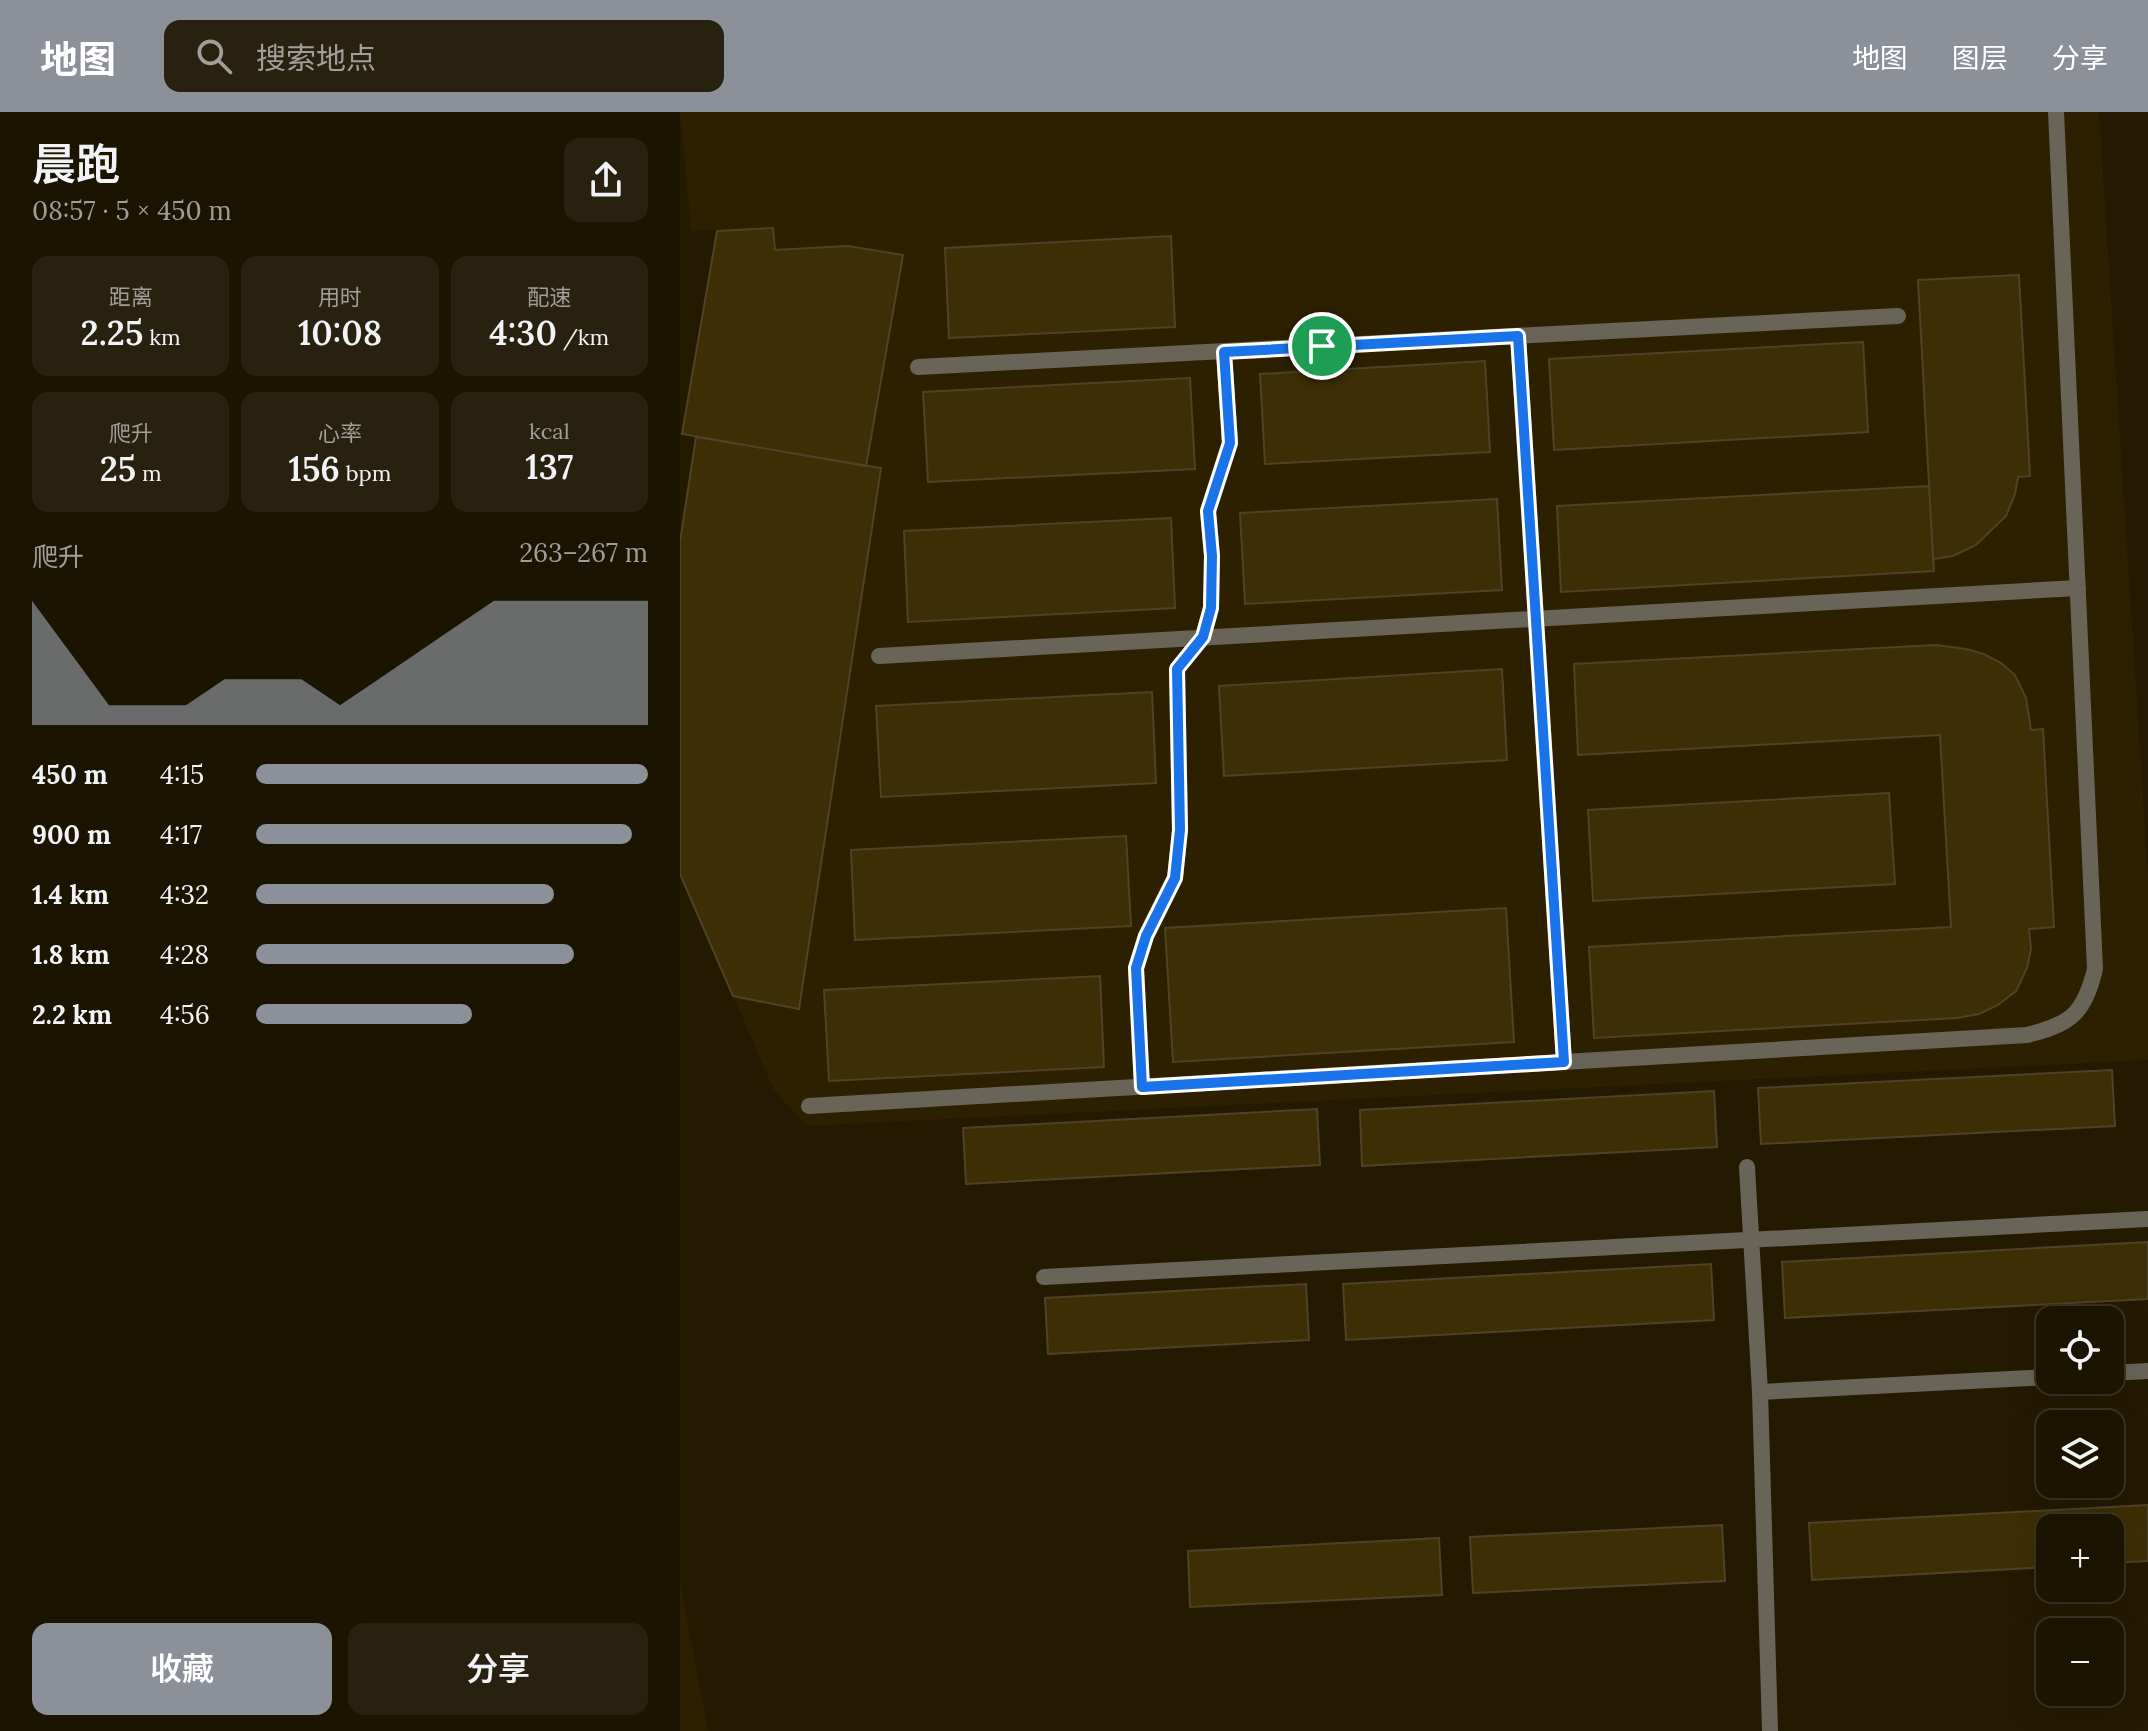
<!DOCTYPE html>
<html lang="zh">
<head>
<meta charset="utf-8">
<style>
	body { margin:0; font-family:Lora,"Noto Sans SC",serif; background:#282110; color:#f1f3f6; height:100vh; display:flex; flex-direction:column; font-size:30px; white-space:nowrap }
	* { box-sizing:border-box; margin:0 }
	p { font-size:26px; color:#a09e99 }
	.icon { flex:none; width:44px; height:44px; fill:none; stroke:currentColor; stroke-width:2; stroke-linecap:round; stroke-linejoin:round }
	.map { position:relative; flex:1; overflow:hidden }
	.sheet { display:flex; flex-direction:column; background:#1b1401; width:680px }
	.sheet>* { flex:none }
	.buttons { position:absolute; left:1356px; top:1194px; display:grid; gap:16px }
	.buttons a { display:grid; place-items:center; width:88px; height:88px; border-radius:16px; background:#1b1401; box-shadow:0 8px 32px #0002,0 0 0 2px #393323; font-size:40px }
	.pin { position:absolute; display:grid; place-items:center; width:68px; height:68px; color:#fff; margin:-34px; border:4px solid #fff; border-radius:50%; box-shadow:0 2px 8px #0007 }
	.round { display:grid; place-items:center; flex:none; width:84px; height:84px; border-radius:16px; background:#282110 }
	.overview { display:flex; align-items:center; justify-content:space-between; height:136px; padding:0 32px }
	h1 { font-size:44px; font-weight:600; line-height:60px }
	.metrics { display:grid; grid-template-columns:repeat(3,1fr); gap:12px; height:136px; padding:8px 32px }
	.metrics div { display:grid; align-content:center; border-radius:16px; background:#282110; text-align:center }
	.metrics b { font-size:34px; font-weight:600 }
	.metrics small { font-size:22px; font-weight:400 }
	.metrics p { font-size:22px }
	.chart { height:224px; padding:16px 32px }
	.chart p { display:flex; justify-content:space-between }
	.chart svg { width:100%; height:144px; margin-top:8px; fill:#8c9099; opacity:.7 }
	.action { display:flex; gap:16px; margin-top:auto; padding:16px 32px }
	.action a { flex:1; height:92px; border-radius:16px; background:#8c9099; color:#fff; font-size:32px; font-weight:600; line-height:92px; text-align:center }
	.action a+a { background:#282110; color:#f1f3f6 }
	ul { padding:0 32px; list-style:none; font-size:26px }
	li { display:grid; grid-template-columns:128px 96px 1fr; align-items:center; height:60px }
	li i { height:20px; border-radius:10px; background:#8c9099 }
	header { display:flex; align-items:center; gap:48px; box-sizing:border-box; height:112px; padding:0 40px; background:#8c9099; color:#fff }
	header strong { font-size:38px }
	nav { display:flex; gap:44px; margin-inline-start:auto; font-size:28px }
	.search { width:560px; height:72px; background:#282110; display:flex; align-items:center; gap:20px; box-sizing:border-box; padding:0 28px; border-radius:16px; color:#a09e99; font-size:30px }
	main { display:flex; flex:1; min-height:0 }
	.map>svg:first-child { display:block }
	.built { fill:#2d2000 }
	.building { fill:#3d2e05; stroke:#4e4329; stroke-width:2 }
	.lines { fill:none; stroke-linecap:round; stroke-linejoin:round }
	.service { stroke:#686458; stroke-width:16 }
	.minor { stroke:#686458; stroke-width:16 }
	.route-casing { stroke:#fff; stroke-width:16 }
	.route { stroke:#1a73e8; stroke-width:10 }
</style>
</head>
<body>
<header>
<strong>地图</strong>
<div class="search"><svg class="icon" aria-label="search" viewBox="0 0 24 24"><circle cx="10" cy="10" r="6"/><path d="M15 15l6 6"/></svg>搜索地点</div>
<nav><a>地图</a><a>图层</a><a>分享</a></nav>
</header>
<main>
<section class="sheet">
<div class="overview"><div><h1>晨跑</h1><p>08:57 · 5 × 450 m</p></div><a class="round"><svg class="icon" aria-label="share" viewBox="0 0 24 24"><path d="M12 15V3M7 8l5-5 5 5M5 13v7h14v-7"/></svg></a></div>
<div class="metrics">
<div><p>距离</p><b>2.25<small> km</small></b></div>
<div><p>用时</p><b>10:08</b></div>
<div><p>配速</p><b>4:30<small> /km</small></b></div>
</div>
<div class="metrics">
<div><p>爬升</p><b>25<small> m</small></b></div>
<div><p>心率</p><b>156<small> bpm</small></b></div>
<div><p>kcal</p><b>137</b></div>
</div>
<div class="chart"><p><span>爬升</span>263–267 m</p>
<svg viewBox="0 0 160 44" preserveAspectRatio="none"><path d="M0 44V6L10 22L20 38L30 38L40 38L50 30L60 30L70 30L80 38L90 30L100 22L110 14L120 6L130 6L140 6L150 6L160 6V44z"/></svg>
</div>
<ul>
<li><b>450 m</b>4:15<i style="width:100%"></i></li>
<li><b>900 m</b>4:17<i style="width:96%"></i></li>
<li><b>1.4 km</b>4:32<i style="width:76%"></i></li>
<li><b>1.8 km</b>4:28<i style="width:81%"></i></li>
<li><b>2.2 km</b>4:56<i style="width:55%"></i></li>
</ul>
<div class="action"><a>收藏</a><a>分享</a></div>
</section>
<div class="map">
<svg width="1468" height="1619" viewBox="0 0 1468 1619">
	<rect width="100%" height="100%" fill="#241a01"/>
	<path class="built" d="M0 0H1419L1468 762V948L127 1014 94 978 0 762V430L15 325 2 322 38 118 11 119Z
		M0 1470 28 1619H0Z"/>
	<path class="building" d="M93 116 95 138 168 134 223 143 186 354 2 322 37 119Z
		M491 124 495 215 269 226 265 136Z
		M1339 163 1350 364 1338 365 1335 382 1326 404 1296 433 1273 444 1253 447 1238 168Z
		M1183 230 1188 320 874 338 869 247Z
		M805 249 810 340 585 352 580 262Z
		M510 266 515 357 248 370 243 280Z
		M16 325 201 356 119 897 53 884 0 762V430Z
		M1249 374 1254 459 881 480 877 394Z
		M817 387 822 478 565 492 560 401Z
		M491 406 495 496 228 510 224 419Z
		M1256 533 1286 537 1304 542 1321 551 1335 563 1346 586 1351 618 1363 617 1374 815 1349 817 1351 837 1347 856 1336 879 1318 893 1299 902 1277 906 914 926 909 835 1271 815 1260 623 898 643 894 552Z
		M822 557 827 648 544 664 539 574Z
		M472 580 476 671 201 685 196 594Z
		M1209 681 1215 772 913 789 908 698Z
		M446 724 451 814 175 828 171 738Z
		M826 796 834 930 493 950 485 816Z
		M420 864 424 955 149 969 144 878Z
		M1432 958 1435 1014 1081 1032 1078 976Z
		M1034 979 1037 1035 682 1054 680 998Z
		M637 997 640 1053 286 1072 283 1016Z
		M1468 1130V1187L1105 1206 1102 1150Z
		M1031 1152 1034 1208 666 1228 663 1172Z
		M626 1172 629 1228 368 1242 365 1186Z
		M1468 1393V1449L1430 1451V1416H1370V1455L1132 1468 1129 1411Z
		M1042 1413 1045 1469 793 1481 790 1425Z
		M759 1426 762 1483 510 1495 508 1439Z"/>
	<g class="lines">
		<path class="service" d="M838 224 884 950
			M238 255 1218 204
			M199 544 1398 476
			M462 975 456 856 466 824 495 766 500 718 497 557 523 525 531 496 532 444 528 399 550 331 544 240
			M1067 1055 1080 1280 1370 1265
			M364 1165 1467 1107
			M1430 1261 1468 1259
			M1080 1280 1090 1619"/>
		<path class="minor" d="M129 994 1347 923C1391 912 1404 902 1415 857L1376 0"/>
	</g>
	<g class="lines">
		<defs>
			<path id="route" d="M838 224 884 950 462 975 456 856 466 824 495 766 500 718 497 557 523 525 531 496 532 444 528 399 550 331 544 240Z"/>
		</defs>
		<use href="#route" class="route-casing"/>
		<use href="#route" class="route"/>
	</g>
</svg>
<div class="buttons">
<a><svg class="icon" aria-label="locate" viewBox="0 0 24 24"><circle cx="12" cy="12" r="6"/><path d="M12 2v4M12 18v4M2 12h4M18 12h4"/></svg></a>
<a><svg class="icon" aria-label="layers" viewBox="0 0 24 24"><path d="M12 4l9 5-9 5-9-5zM3 14l9 5 9-5"/></svg></a>
<a>+</a>
<a>−</a>
</div>
<div class="pin" style="left:642px;top:234px;background:#1e9e55"><svg class="icon" aria-label="arrive" viewBox="0 0 24 24"><path d="M6 21V4h12l-3 4 3 4H6"/></svg></div>
</div>
</main>
</body>
</html>
